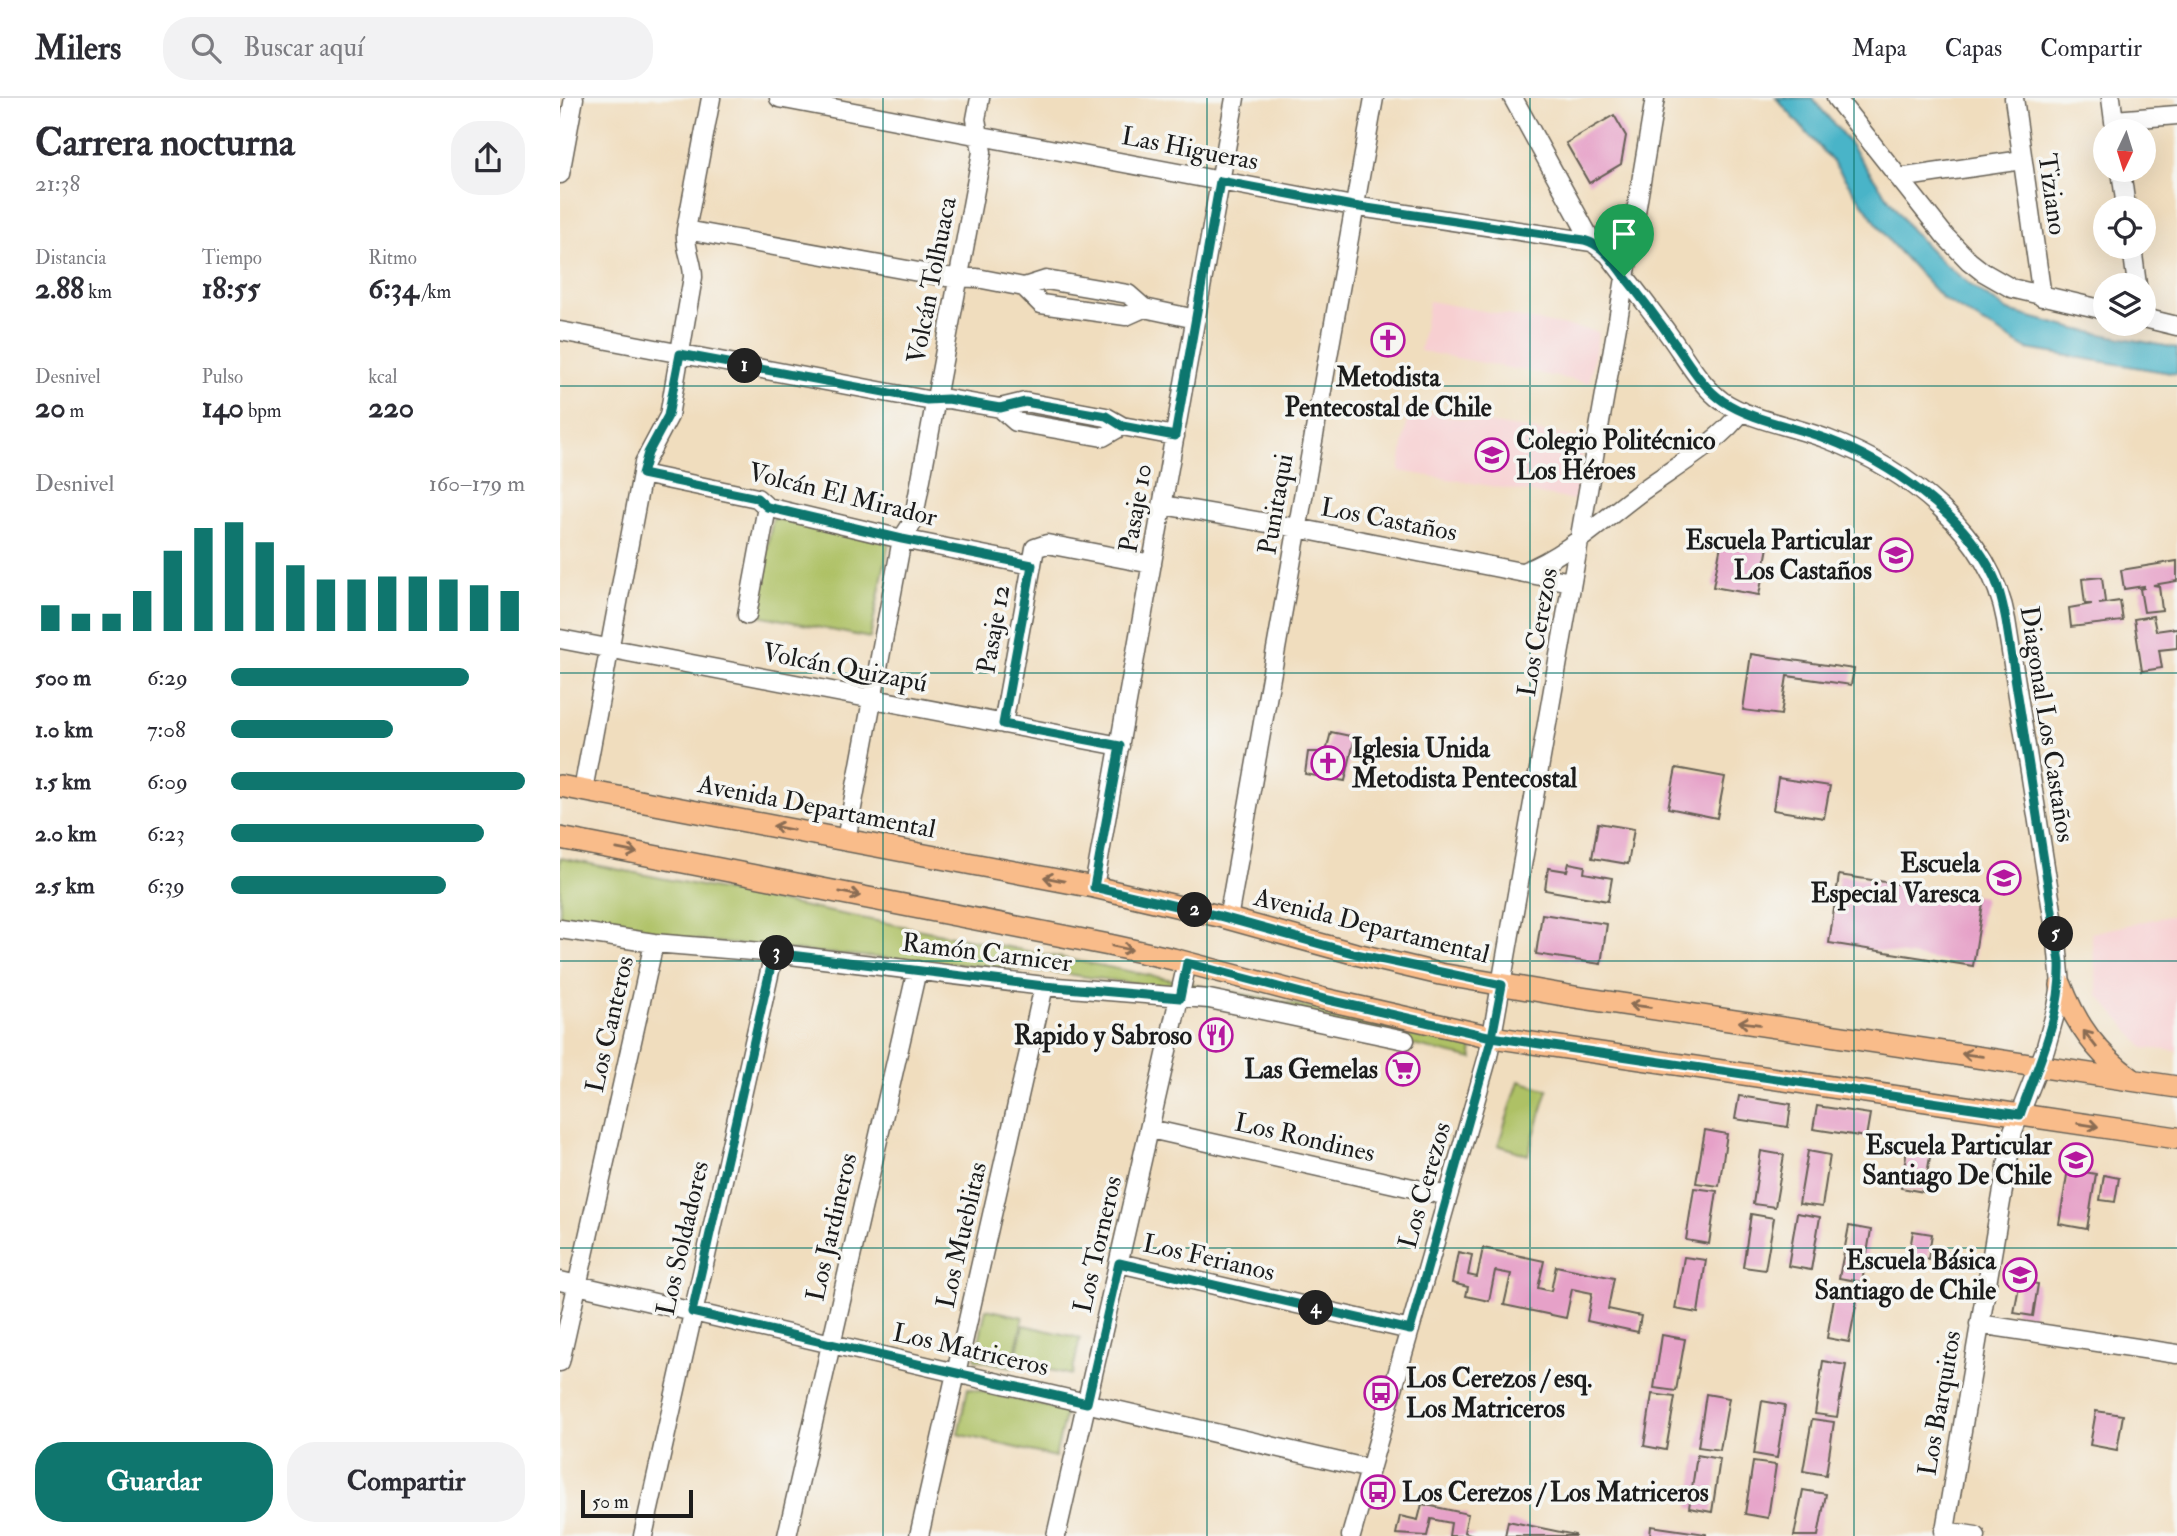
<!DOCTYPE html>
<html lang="es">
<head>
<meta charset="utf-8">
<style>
	body { margin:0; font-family:"IM FELL Double Pica",serif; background:#f2f2f3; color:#2b2b33; height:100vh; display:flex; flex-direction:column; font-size:26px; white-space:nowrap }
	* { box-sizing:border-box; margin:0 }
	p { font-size:23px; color:#7c7c81 }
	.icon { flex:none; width:38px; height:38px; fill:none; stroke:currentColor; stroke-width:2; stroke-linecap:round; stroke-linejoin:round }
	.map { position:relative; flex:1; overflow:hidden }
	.drawer { display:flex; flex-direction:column; background:#fff; width:560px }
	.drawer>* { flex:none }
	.needle { width:46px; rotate:184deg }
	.controls { position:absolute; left:1533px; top:21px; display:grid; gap:14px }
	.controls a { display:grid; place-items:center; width:63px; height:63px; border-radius:50%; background:#fff; box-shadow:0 7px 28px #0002; font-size:35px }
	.scale { position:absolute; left:21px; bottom:18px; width:112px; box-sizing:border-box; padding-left:7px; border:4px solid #1c1c1c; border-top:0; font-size:19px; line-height:24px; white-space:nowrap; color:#1c1c1c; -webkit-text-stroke:5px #f6f6f2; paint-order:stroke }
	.pin { position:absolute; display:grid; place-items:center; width:60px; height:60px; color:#fff; margin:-72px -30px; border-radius:50% 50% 50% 0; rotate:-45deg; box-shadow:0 0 7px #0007 }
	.pin .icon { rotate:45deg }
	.km { position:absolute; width:35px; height:35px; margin:-18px; border-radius:50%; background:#222; color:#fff; font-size:19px; line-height:35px; text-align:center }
	.round { display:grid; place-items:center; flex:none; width:74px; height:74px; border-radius:28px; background:#f2f2f3 }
	.overview { display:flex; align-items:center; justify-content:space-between; height:119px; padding:0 35px }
	h1 { font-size:38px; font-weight:700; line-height:52px }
	.stats { display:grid; grid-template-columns:repeat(3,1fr); gap:10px; height:119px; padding:7px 35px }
	.stats div { display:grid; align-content:center }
	.stats b { font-size:30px; font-weight:700 }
	.stats small { font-size:19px; font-weight:400 }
	.stats p { font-size:19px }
	.chart { height:196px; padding:14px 35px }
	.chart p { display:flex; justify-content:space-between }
	.chart svg { width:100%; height:126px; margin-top:7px; stroke:#0f766e; stroke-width:6 }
	.action { display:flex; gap:14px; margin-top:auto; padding:14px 35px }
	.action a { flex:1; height:80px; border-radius:28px; background:#0f766e; color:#fff; font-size:28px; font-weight:700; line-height:80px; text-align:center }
	.action a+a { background:#f2f2f3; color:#2b2b33 }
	ul { padding:0 35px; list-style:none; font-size:23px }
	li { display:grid; grid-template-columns:112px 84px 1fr; align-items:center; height:52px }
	li i { height:18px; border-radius:9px; background:#0f766e }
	header { display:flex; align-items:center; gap:42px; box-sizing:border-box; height:98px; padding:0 35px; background:#fff; border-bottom:2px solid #e1e1e2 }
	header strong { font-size:33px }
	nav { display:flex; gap:38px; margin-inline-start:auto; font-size:24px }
	.search { width:490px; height:63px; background:#f2f2f3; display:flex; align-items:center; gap:18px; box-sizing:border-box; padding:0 24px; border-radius:28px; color:#7c7c81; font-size:26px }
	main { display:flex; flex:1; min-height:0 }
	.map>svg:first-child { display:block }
	.built { fill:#f7cfd1 }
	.green { fill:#aec165; stroke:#656e40; stroke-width:2 }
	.water { fill:#4ab4c8; stroke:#336872; stroke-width:2 }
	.building { fill:#e6a1c8 }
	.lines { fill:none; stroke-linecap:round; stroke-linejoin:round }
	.minor-casing { stroke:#666055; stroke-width:21 }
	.major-casing { stroke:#666055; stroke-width:24 }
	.minor { stroke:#fff; stroke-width:18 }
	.major { stroke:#f9bc8a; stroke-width:21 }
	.oneway { stroke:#8a6c53 }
	.route-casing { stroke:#fff; stroke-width:14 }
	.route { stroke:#0f766e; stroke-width:9 }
	.grid { fill:none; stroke:#0f766e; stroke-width:2; stroke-opacity:0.55 }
	.labels { text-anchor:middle; stroke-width:7; stroke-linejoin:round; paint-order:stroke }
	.street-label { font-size:26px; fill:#1c1c1c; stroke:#f6f6f2 }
	.poi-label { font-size:26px; font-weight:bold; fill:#1c1c1c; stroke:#f6f6f2; text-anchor:end }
</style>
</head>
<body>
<header>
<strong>Milers</strong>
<div class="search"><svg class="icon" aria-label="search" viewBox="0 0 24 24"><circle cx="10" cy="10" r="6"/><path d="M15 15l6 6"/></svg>Buscar aquí</div>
<nav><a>Mapa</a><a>Capas</a><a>Compartir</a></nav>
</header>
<main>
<section class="drawer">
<div class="overview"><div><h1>Carrera nocturna</h1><p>21:38</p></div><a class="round"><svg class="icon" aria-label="share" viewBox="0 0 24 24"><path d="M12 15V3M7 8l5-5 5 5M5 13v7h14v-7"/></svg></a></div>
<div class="stats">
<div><p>Distancia</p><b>2.88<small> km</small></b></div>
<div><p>Tiempo</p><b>18:55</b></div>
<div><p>Ritmo</p><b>6:34<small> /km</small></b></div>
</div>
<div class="stats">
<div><p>Desnivel</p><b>20<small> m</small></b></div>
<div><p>Pulso</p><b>140<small> bpm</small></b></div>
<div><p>kcal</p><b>220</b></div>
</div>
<div class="chart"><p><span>Desnivel</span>160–179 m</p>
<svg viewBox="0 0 160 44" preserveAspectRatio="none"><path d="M5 44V35M15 44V38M25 44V38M35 44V30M45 44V16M55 44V8M65 44V6M75 44V13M85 44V21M95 44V26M105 44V26M115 44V25M125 44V25M135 44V26M145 44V28M155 44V30"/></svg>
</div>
<ul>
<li><b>500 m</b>6:29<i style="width:81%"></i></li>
<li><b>1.0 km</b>7:08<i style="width:55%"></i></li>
<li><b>1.5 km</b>6:09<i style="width:100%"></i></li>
<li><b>2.0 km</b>6:23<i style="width:86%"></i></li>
<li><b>2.5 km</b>6:39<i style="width:73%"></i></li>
</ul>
<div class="action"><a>Guardar</a><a>Compartir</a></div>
</section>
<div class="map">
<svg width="1617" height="1438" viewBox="0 0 1617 1438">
	<rect width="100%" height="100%" fill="#f6f6f2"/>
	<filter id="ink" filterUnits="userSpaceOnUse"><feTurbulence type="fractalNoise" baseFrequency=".0143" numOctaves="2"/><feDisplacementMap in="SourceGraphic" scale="14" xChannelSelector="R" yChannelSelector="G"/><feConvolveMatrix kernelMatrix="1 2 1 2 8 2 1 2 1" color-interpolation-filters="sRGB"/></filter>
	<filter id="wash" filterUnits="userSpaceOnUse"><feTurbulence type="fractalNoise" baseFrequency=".00686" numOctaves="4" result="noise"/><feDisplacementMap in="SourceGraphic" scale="28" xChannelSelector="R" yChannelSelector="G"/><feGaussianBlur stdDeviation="1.57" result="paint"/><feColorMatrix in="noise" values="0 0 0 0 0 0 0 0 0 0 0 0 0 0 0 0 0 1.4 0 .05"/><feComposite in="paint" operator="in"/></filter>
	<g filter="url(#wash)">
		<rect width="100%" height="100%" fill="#f0ddbe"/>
		<path class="built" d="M869 203 1039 234 1029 285 860 253Z
			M849 312 1025 341 1015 402 839 373Z
			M1617 816V953L1584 950 1538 897 1531 835Z"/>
		<path class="green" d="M213 420 329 444 310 540 194 516Z
			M0 760 910 941 913 961 608 890 491 874 204 850 0 825Z
			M959 983 988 992 968 1057 938 1047Z
			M426 1211 463 1219 452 1269 415 1261Z
			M463 1227 520 1240 512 1277 455 1264Z
			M408 1290 506 1313 495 1359 398 1336Z"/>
		<path class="water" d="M1216 0H1252L1284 38 1351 132 1382 164 1413 189 1448 213 1515 231 1617 250V276L1467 251 1383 201 1331 145 1272 63Z"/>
		<g id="blocks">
			<path class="building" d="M1054 17 1066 38 1061 66 1029 85 1006 45Z
				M1162 441 1208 449 1199 497 1153 489Z
				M1617 463V483L1593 487 1599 488 1602 512 1584 514 1580 491 1584 490V488L1564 491 1561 472Z
				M1542 479 1545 504 1539 506 1560 503 1563 523 1511 529 1509 510 1532 506H1525L1522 481Z
				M1593 518 1596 533 1617 530V550L1599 552 1602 570 1582 573 1574 521Z
				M1191 556 1294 571 1291 587 1227 578 1221 617 1183 612Z
				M771 634 795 639 785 683 745 676 748 654H766Z
				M1116 670 1165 679 1157 720 1108 710Z
				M1218 680 1270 688 1264 720 1213 712Z
				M1038 725 1074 731 1068 766 1032 760Z
				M1009 765 1025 768 1024 775 1052 780 1048 803 985 792 988 770 1007 773Z
				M1279 777 1424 799 1413 868 1269 845Z
				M982 816 1047 826 1041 866 976 856Z
				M1179 998 1231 1006 1228 1029 1175 1021Z
				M1257 1008 1310 1016 1306 1039 1253 1031Z
				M1145 1032 1167 1036 1159 1088 1136 1085Z
				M1348 1044 1372 1047 1364 1094 1341 1090Z
				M1201 1053 1224 1057 1215 1109 1193 1106Z
				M1248 1053 1270 1057 1262 1109 1239 1106Z
				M1508 1071 1536 1076 1527 1131 1499 1126Z
				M1544 1077 1559 1080 1555 1104 1540 1102Z
				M1134 1090 1157 1093 1149 1146 1126 1142Z
				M1237 1115 1260 1119 1251 1172 1228 1168Z
				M1191 1116 1214 1120 1205 1172 1183 1169Z
				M1289 1128 1311 1132 1302 1184 1279 1180Z
				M1353 1133 1372 1136 1368 1161 1349 1157Z
				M923 1150 984 1163 978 1190 991 1193 996 1168 1054 1180 1048 1211 1081 1218 1078 1234 1027 1223 1032 1195 1012 1191 1006 1220 944 1207 951 1176 935 1173 929 1203 906 1198 908 1189 892 1185 898 1154 912 1157 908 1177 917 1179Z
				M1124 1159 1146 1162 1138 1215 1115 1211Z
				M1460 1183 1478 1186 1473 1218 1454 1215Z
				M1276 1188 1299 1192 1289 1244 1267 1240Z
				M1102 1237 1125 1241 1116 1293 1094 1290Z
				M1263 1263 1286 1267 1277 1319 1255 1316Z
				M1092 1296 1115 1299 1106 1352 1084 1348Z
				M1146 1296 1169 1300 1160 1352 1138 1349Z
				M1202 1303 1225 1307 1217 1360 1194 1356Z
				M1536 1313 1563 1317 1557 1352 1530 1347Z
				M1252 1321 1274 1324 1266 1377 1243 1373Z
				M1137 1357 1160 1361 1152 1414 1129 1410Z
				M1193 1364 1216 1367 1208 1420 1185 1416Z
				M1243 1392 1266 1396 1258 1438H1234Z
				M862 1406 908 1416 904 1434 916 1438H889L891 1425 871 1421 867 1438 836 1436 840 1418 858 1422Z
				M948 1423 1015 1437V1438H945Z
				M1091 1428 1146 1436V1438H1090Z"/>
		</g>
	</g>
	<g filter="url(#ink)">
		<use href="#blocks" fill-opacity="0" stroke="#666055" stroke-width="2"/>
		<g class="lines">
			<defs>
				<path id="minor" d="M219 0 793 108 1032 144
					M953 0 1032 144 1048 156C1068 183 1089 209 1109 237 1125 259 1140 287 1162 303 1193 323 1233 328 1267 341 1347 371 1430 434 1446 522L1497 844 1501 887 1497 909 1485 952 1453 1033 1384 1438
					M1276 0 1385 138 1409 163 1423 174 1451 190 1545 212
					M1454 0 1482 199
					M1551 0 1555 31
					M1554 22 1617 17
					M1561 72 1566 110
					M0 76 14 0
					M1339 80 1462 62
					M126 132 386 179 417 180 464 189 486 182 568 196 584 210
					M1572 149 1577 187
					M464 189 481 206 566 218 584 210 636 221
					M1584 220 1617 228
					M0 233 367 302 388 301 440 310 456 324 543 339 562 328 615 338
					M440 310 465 304 546 319 562 328
					M82 376 197 400 207 409 342 441 472 467
					M603 407 737 430 1011 484
					M963 474C1007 457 1044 421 1082 393 1112 371 1161 343 1182 313
					M187 517 207 409
					M0 541 560 648
					M443 626 475 450 487 446 592 466
					M23 692 84 365 109 318 133 179C133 163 124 149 126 132L151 0
					M286 742 342 441 353 424 422 54 416 21 420 0
					M534 789 675 0
					M668 821 814 0
					M0 831 94 845 214 855 484 888 649 901 845 942
					M590 1031 888 1098
					M559 1165 850 1232
					M0 1183 810 1371
					M1419 1226 1617 1256
					M0 1264 94 845
					M1384 1433 1416 1438
					M83 1438 214 855
					M227 1438 357 872
					M359 1438 484 888
					M496 1438 627 865
					M791 1438 928 958 935 921 1058 222 1095 0"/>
				<path id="major" d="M0 688 534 789 659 818 796 856 880 876 1015 899 1617 989
					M0 740 549 847 613 861 764 901 932 939 1617 1040
					M1501 887C1516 927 1538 957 1572 981"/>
			</defs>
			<use href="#minor" class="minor-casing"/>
			<use href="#major" class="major-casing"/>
			<use href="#minor" class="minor"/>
			<use href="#major" class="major"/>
		</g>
		<defs><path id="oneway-shaft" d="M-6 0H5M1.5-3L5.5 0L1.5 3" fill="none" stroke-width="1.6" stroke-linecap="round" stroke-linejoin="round" transform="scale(1.75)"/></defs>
		<g class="oneway">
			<use href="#oneway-shaft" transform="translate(223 730) rotate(-169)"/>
			<use href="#oneway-shaft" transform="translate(67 753) rotate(11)"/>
			<use href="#oneway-shaft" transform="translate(494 781) rotate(-169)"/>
			<use href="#oneway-shaft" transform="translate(290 796) rotate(11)"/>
			<use href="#oneway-shaft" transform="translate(562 850) rotate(12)"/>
			<use href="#oneway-shaft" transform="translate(1080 908) rotate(-172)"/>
			<use href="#oneway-shaft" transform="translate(1189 925) rotate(-172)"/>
			<use href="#oneway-shaft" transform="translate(1530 941) rotate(-128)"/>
			<use href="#oneway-shaft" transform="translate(1412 957) rotate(-172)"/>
			<use href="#oneway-shaft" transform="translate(1528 1027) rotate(9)"/>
		</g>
	</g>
	<g class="lines" filter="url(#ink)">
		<defs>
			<path id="route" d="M1064 178C1053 163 1043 147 1024 142L793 108 660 83 615 338 562 328 546 318 465 304 440 310 388 301 367 302 120 256 108 318 88 355 82 376 197 400 207 409 342 441 472 467 443 626 560 648 534 789 659 818 796 856 942 887 932 939 764 901 627 865 620 900 484 888 214 855 132 1214 527 1305 559 1165 850 1232 932 939 1460 1017C1478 966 1502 919 1500 864L1446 522C1443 507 1440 491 1433 477 1405 416 1328 364 1267 341 1233 328 1193 323 1163 303 1142 289 1129 265 1115 246 1099 223 1082 200 1064 178"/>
		</defs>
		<use href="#route" class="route-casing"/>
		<use href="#route" class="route"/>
	</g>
	<path class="grid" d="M323 0V1438M647 0V1438M970 0V1438M1294 0V1438M0 288H1617M0 575H1617M0 863H1617M0 1150H1617"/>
	<defs>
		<symbol id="church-ring" viewBox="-11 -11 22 22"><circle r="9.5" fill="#f6f6f2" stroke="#b5179e" stroke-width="1.5"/><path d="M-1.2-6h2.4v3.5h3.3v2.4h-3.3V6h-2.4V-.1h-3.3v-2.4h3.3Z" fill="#b5179e"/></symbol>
		<symbol id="school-ring" viewBox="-11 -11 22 22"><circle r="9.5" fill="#f6f6f2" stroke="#b5179e" stroke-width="1.5"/><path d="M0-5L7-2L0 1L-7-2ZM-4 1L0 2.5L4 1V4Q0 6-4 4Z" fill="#b5179e"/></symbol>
		<symbol id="restaurant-ring" viewBox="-11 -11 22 22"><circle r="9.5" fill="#f6f6f2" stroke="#b5179e" stroke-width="1.5"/><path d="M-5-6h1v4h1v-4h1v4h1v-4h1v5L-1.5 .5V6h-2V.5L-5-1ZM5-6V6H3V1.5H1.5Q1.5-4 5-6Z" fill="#b5179e"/></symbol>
		<symbol id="supermarket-ring" viewBox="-11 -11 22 22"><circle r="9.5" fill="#f6f6f2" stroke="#b5179e" stroke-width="1.5"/><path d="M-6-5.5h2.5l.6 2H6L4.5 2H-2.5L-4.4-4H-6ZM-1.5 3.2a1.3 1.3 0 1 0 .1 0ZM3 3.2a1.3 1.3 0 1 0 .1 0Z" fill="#b5179e"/></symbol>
		<symbol id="bus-ring" viewBox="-11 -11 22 22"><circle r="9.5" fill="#f6f6f2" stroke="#b5179e" stroke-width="1.5"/><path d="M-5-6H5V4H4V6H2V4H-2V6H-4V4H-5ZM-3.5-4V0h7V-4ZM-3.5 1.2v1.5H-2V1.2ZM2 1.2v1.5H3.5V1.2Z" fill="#b5179e"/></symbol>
	</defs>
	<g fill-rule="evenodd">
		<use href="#church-ring" x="809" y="223" width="38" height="38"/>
		<use href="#school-ring" x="913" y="338" width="38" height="38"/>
		<use href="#school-ring" x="1317" y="438" width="38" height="38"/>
		<use href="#church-ring" x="749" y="646" width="38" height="38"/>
		<use href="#school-ring" x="1425" y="761" width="38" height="38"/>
		<use href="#restaurant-ring" x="637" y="918" width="38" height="38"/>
		<use href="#supermarket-ring" x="824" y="952" width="38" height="38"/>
		<use href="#school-ring" x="1497" y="1043" width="38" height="38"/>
		<use href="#school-ring" x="1441" y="1158" width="38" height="38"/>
		<use href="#bus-ring" x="802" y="1276" width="38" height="38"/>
		<use href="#bus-ring" x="799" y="1375" width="38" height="38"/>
	</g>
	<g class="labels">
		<g class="street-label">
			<text transform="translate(630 50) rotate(11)" y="9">Las Higueras</text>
			<text transform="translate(1493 96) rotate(82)" y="9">Tiziano</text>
			<text transform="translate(371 182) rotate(-79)" y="9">Volcán Tolhuaca</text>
			<text transform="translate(283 396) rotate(14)" y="9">Volcán El Mirador</text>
			<text transform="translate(715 406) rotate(-80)" y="9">Punitaqui</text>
			<text transform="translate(575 410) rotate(-80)" y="9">Pasaje 10</text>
			<text transform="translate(829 421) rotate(11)" y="9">Los Castaños</text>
			<text transform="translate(433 531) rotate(-80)" y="9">Pasaje 12</text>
			<text transform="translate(977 534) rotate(-80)" y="9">Los Cerezos</text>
			<text transform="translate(285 569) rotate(11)" y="9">Volcán Quizapú</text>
			<text transform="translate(1488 626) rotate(81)" y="9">Diagonal Los Castaños</text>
			<text transform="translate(257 708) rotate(11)" y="9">Avenida Departamental</text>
			<text transform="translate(812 827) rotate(14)" y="9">Avenida Departamental</text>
			<text transform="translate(427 854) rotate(7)" y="9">Ramón Carnicer</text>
			<text transform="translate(49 926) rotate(-77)" y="9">Los Canteros</text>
			<text transform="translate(745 1039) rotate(13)" y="9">Los Rondines</text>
			<text transform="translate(864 1087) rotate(-74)" y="9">Los Cerezos</text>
			<text transform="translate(271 1129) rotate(-77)" y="9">Los Jardineros</text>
			<text transform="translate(401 1137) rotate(-77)" y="9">Los Mueblitas</text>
			<text transform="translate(122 1140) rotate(-77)" y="9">Los Soldadores</text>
			<text transform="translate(537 1146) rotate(-77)" y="9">Los Torneros</text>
			<text transform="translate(649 1159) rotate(13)" y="9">Los Ferianos</text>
			<text transform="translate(411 1251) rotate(13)" y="9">Los Matriceros</text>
			<text transform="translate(1379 1305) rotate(-80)" y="9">Los Barquitos</text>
		</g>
		<g class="poi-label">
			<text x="828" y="288" text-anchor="middle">Metodista<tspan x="828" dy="30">Pentecostal de Chile</tspan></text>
			<text x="956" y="351" text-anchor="start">Colegio Politécnico<tspan x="956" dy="30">Los Héroes</tspan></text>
			<text x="1312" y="451">Escuela Particular<tspan x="1312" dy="30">Los Castaños</tspan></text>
			<text x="792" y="659" text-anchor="start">Iglesia Unida<tspan x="792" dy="30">Metodista Pentecostal</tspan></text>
			<text x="1420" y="774">Escuela<tspan x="1420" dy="30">Especial Varesca</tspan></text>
			<text x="632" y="946">Rapido y Sabroso</text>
			<text x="818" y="980">Las Gemelas</text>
			<text x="1492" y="1056">Escuela Particular<tspan x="1492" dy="30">Santiago De Chile</tspan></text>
			<text x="1436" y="1171">Escuela Básica<tspan x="1436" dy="30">Santiago de Chile</tspan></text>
			<text x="846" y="1289" text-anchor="start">Los Cerezos / esq.<tspan x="846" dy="30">Los Matriceros</tspan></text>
			<text x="842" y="1403" text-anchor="start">Los Cerezos / Los Matriceros</text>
		</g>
	</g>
</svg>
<div class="controls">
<a><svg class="needle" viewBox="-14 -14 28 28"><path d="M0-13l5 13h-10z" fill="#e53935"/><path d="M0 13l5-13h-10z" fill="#7c7c81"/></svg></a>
<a><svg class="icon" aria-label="locate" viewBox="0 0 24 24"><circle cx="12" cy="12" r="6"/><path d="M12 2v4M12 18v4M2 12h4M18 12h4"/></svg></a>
<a><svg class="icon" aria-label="layers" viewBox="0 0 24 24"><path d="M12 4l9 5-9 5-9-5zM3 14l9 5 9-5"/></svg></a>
</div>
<div class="scale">50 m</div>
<div class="pin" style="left:1064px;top:178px;background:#1e9e55"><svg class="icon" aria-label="arrive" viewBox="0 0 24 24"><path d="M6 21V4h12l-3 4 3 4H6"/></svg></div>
<b class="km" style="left:185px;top:268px">1</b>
<b class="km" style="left:635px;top:812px">2</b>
<b class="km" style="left:217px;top:855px">3</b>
<b class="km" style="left:756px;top:1210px">4</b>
<b class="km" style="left:1496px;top:836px">5</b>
</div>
</main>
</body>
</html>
